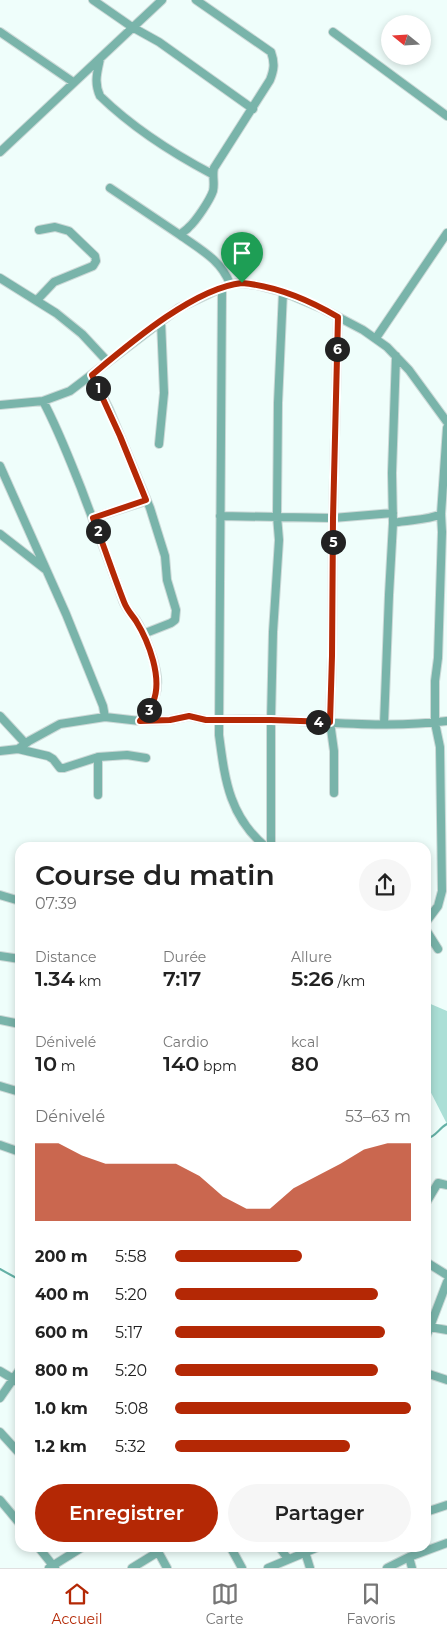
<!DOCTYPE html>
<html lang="fr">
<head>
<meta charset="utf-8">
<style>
	body { margin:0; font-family:Montserrat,sans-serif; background:#f6f6f6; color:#222; height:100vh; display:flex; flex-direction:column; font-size:19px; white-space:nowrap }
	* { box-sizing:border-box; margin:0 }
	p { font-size:16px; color:#767676 }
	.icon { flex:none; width:28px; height:28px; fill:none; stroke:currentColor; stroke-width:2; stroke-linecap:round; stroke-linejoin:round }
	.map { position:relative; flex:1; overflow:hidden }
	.sheet { position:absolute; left:15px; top:842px; width:416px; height:710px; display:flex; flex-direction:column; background:#fff; border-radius:15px; box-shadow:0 2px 8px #0003 }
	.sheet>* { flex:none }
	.needle { width:32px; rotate:288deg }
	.fabs { position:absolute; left:381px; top:15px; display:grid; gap:10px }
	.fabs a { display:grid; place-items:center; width:50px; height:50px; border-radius:50%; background:#fff; box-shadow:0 2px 8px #0003; font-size:25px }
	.pin { position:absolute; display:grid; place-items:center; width:42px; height:42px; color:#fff; margin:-51px -21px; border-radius:50% 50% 50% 0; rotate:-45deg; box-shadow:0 0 5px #0007 }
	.pin .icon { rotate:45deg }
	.km { position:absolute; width:25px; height:25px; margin:-12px; border-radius:50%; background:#222; color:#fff; font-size:14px; line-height:25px; text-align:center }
	.round { display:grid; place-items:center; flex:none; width:52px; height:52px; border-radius:26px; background:#f6f6f6 }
	.headline { display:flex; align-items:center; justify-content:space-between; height:85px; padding:0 20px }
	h1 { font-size:28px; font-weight:600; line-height:38px }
	.metrics { display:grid; grid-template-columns:repeat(3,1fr); gap:8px; height:85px; padding:5px 20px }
	.metrics div { display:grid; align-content:center }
	.metrics b { font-size:21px; font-weight:600 }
	.metrics small { font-size:14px; font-weight:400 }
	.metrics p { font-size:14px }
	.chart { height:140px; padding:10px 20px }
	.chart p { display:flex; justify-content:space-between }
	.chart svg { width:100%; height:90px; margin-top:5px; fill:#b42805; opacity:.7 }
	.action { display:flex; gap:10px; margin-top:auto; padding:10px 20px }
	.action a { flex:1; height:58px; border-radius:30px; background:#b42805; color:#fff; font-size:20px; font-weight:600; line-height:58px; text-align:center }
	.action a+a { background:#f6f6f6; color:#222 }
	ul { padding:0 20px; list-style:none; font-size:16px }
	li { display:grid; grid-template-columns:80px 60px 1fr; align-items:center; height:38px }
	li i { height:12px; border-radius:6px; background:#b42805 }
	.dock { display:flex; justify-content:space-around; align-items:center; height:70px; border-top:1px solid #e0e0e0; background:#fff; font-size:14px; color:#767676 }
	.dock a { display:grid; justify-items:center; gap:2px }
	.dock .selected { color:#b42805 }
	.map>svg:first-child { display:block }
	.green { fill:#abdfd6 }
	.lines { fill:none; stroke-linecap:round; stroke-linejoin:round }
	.stream { stroke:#64b1a6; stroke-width:2 }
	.minor-casing { stroke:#ccd9d7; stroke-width:10 }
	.minor { stroke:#79b4aa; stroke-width:8 }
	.route-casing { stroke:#fff; stroke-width:10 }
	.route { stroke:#b42805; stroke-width:6 }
</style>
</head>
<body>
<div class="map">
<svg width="447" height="1568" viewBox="0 0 447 1568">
	<rect width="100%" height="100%" fill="#effefb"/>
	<path class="green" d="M426 1002 447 1011V1124L426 1083Z"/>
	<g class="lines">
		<path class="stream" d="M426 1139C436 1137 439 1128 447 1124
			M0 1269 20 1280"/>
		<defs>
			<path id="minor" d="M93 0 132 27 159 42 253 109
				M196 0 271 52C275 63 274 70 270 80L214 168C212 176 215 183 213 191 210 200 196 221 189 227 186 231 183 231 180 235 201 250 221 260 230 284
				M0 32 73 82
				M333 32 447 116
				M100 59C97 73 94 83 100 96 131 126 174 154 212 174
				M0 152 162 0
				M110 188 180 235
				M0 278 56 313 82 334 108 362
				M222 288 219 735C225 780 229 817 267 848
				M37 300 54 282 93 266 96 261 95 256 69 231 55 227 39 230
				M376 338 447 233
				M92 375 109 409 150 508 165 556 167 580 176 610 175 620 171 623 143 634
				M43 401C58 429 69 458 81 488 95 526 110 563 123 601 126 609 131 614 136 620 145 634 155 661 157 677 159 698 150 705 140 721L105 717
				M0 405 43 401 70 391 179 308 230 284 242 283 256 285 283 292 323 309 363 330 387 347 409 370 447 422
				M159 444 164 393 161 321
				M0 466 66 614 103 706 105 717 60 724 29 741 18 749 0 751
				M220 516 333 518 393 513
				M93 518 146 501
				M393 523C410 519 426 521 441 514
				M0 534 45 569
				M0 716 25 743
				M140 721 170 720 189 716 206 720H214C292 716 370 731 447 721
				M384 724 389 595 393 523 392 473 396 356
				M18 749 48 756 53 759 60 768H64L98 757 127 755 146 758
				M98 757V795
				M334 793V751L330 722 332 656 333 518 338 317
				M271 848V720L273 632 279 540 277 516 278 403 283 292
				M0 895 20 901
				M426 922 438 906 442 891 440 747 435 723V681L438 658 442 532 441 514 447 428
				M426 930 438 949
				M0 956 20 959
				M0 1020 20 1024
				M0 1086 20 1092
				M0 1145 20 1152
				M426 1203 438 1183 447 1185
				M426 1262 447 1275
				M430 1327 447 1330
				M426 1337 447 1282
				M0 1371 20 1383
				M426 1373 447 1380
				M0 1398 20 1369
				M0 1432 20 1454
				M0 1500 20 1524
				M426 1512 447 1505
				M39 1548 55 1568
				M156 1548 167 1568
				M231 1548 242 1568
				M280 1548 288 1559
				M305 1552 310 1568
				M409 1557 447 1543
				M49 1568 81 1548
				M132 1568 158 1552
				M268 1568 316 1548
				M387 1568 409 1557 412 1568"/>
		</defs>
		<use href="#minor" class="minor-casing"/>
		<use href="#minor" class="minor"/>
	</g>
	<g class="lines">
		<defs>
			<path id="route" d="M242 283C276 286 309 300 338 317L333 518 332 656 330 722 271 720H206L189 716 170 720 140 721C144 715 150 710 153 702 163 679 149 642 136 621 132 615 127 610 124 602 113 574 104 546 93 518L146 500 120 436 92 375C129 344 194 288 242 283Z"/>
		</defs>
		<use href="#route" class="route-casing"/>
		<use href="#route" class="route"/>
	</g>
</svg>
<div class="fabs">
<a><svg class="needle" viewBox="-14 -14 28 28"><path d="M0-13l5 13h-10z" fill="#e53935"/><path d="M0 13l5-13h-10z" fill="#767676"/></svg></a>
</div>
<div class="pin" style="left:242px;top:283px;background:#1e9e55"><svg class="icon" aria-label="arrive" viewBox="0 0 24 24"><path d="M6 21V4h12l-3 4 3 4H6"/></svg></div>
<b class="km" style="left:98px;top:388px">1</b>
<b class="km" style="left:98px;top:531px">2</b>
<b class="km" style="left:149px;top:710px">3</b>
<b class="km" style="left:318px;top:722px">4</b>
<b class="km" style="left:333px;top:542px">5</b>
<b class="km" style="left:337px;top:349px">6</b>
<section class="sheet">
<div class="headline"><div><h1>Course du matin</h1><p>07:39</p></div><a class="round"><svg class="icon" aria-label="share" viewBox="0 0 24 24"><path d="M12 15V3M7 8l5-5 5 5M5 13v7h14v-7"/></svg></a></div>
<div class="metrics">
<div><p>Distance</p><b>1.34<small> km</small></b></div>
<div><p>Durée</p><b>7:17</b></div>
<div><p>Allure</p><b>5:26<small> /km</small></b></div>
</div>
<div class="metrics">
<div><p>Dénivelé</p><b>10<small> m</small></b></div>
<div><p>Cardio</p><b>140<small> bpm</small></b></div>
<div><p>kcal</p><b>80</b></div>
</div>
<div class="chart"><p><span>Dénivelé</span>53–63 m</p>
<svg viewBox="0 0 160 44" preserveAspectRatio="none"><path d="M0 44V6L10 6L20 12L30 16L40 16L50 16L60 16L70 22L80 32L90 38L100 38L110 28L120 22L130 16L140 9L150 6L160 6V44z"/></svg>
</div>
<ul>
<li><b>200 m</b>5:58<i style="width:54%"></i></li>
<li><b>400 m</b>5:20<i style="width:86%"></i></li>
<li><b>600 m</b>5:17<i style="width:89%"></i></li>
<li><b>800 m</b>5:20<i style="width:86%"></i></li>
<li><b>1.0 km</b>5:08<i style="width:100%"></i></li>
<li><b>1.2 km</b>5:32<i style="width:74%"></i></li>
</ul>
<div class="action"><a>Enregistrer</a><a>Partager</a></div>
</section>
</div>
<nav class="dock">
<a class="selected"><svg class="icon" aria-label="home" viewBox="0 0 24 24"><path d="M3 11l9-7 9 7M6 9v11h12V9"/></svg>Accueil</a>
<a><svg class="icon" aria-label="map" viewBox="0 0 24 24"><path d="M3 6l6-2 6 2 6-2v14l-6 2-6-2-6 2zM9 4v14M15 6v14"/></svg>Carte</a>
<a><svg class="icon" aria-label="saved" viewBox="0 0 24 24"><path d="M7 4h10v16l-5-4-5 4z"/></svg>Favoris</a>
</nav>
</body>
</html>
